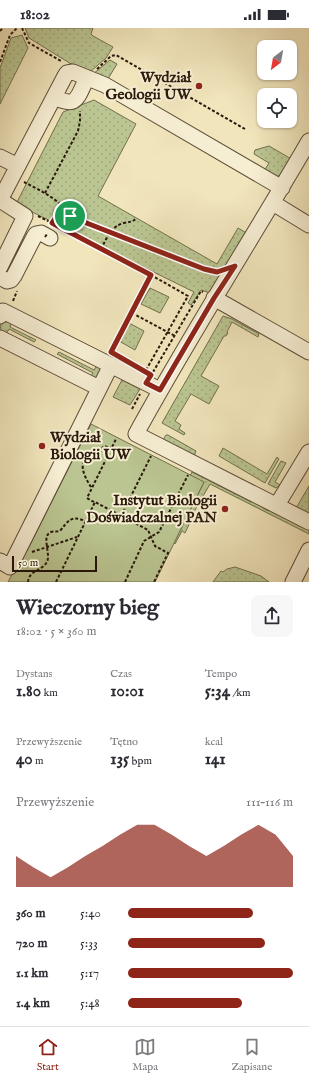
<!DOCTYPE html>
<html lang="pl">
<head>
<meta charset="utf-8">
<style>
	body { margin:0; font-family:"IM FELL English",serif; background:#f7f7f7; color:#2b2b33; height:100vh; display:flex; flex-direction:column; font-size:15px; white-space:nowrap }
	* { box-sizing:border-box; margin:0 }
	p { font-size:13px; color:#7c7c81 }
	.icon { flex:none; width:22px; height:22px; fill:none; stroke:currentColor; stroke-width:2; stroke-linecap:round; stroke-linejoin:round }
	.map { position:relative; height:554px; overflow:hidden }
	.drawer { display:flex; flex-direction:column; background:#fff; flex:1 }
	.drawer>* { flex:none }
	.needle { width:26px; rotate:211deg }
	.controls { position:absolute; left:257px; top:12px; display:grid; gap:8px }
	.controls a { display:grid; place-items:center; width:40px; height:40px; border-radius:8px; background:#fff; box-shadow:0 1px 3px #0004; font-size:20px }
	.scale { position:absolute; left:12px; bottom:10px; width:85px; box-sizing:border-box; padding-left:4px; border:2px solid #2a190b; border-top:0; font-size:11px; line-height:14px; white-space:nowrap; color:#2a190b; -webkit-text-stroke:3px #f6eed3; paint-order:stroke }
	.pin { position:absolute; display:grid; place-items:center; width:34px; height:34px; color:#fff; margin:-17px; border:2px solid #fff; border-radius:50%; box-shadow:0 1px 4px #0007 }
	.round { display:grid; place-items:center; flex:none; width:42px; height:42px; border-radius:8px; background:#f7f7f7 }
	.headline { display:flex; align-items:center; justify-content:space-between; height:68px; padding:0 16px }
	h1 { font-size:22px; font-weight:700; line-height:30px }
	.stats { display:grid; grid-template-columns:repeat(3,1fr); gap:6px; height:68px; padding:4px 16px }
	.stats div { display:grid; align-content:center }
	.stats b { font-size:17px; font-weight:700 }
	.stats small { font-size:11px; font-weight:400 }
	.stats p { font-size:11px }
	.chart { height:112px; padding:8px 16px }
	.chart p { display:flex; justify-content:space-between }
	.chart svg { width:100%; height:72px; margin-top:4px; fill:#8f2418; opacity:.7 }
	ul { padding:0 16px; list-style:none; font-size:13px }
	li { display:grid; grid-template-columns:64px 48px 1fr; align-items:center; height:30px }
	li i { height:10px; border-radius:5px; background:#8f2418 }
	.status { display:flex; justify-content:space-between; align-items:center; height:28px; padding:0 20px; background:#fff; direction:ltr }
	.status svg { height:11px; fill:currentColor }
	.menu { display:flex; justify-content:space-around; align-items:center; height:56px; border-top:1px solid #e1e1e2; background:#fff; font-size:11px; color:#7c7c81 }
	.menu a { display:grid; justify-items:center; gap:2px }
	.menu .current { color:#8f2418 }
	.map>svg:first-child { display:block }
	.grass { fill:url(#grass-dots); stroke:#726f4e }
	.park { fill:#bac591; stroke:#726f4e }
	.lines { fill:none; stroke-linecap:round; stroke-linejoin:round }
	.minor-casing { stroke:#5c4c37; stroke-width:17 }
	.path { stroke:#2a190b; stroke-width:2; stroke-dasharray:3 2; stroke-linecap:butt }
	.minor { stroke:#f6eed3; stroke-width:15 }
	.path-bridge { stroke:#2a190b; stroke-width:2; stroke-dasharray:3 2; stroke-linecap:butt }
	.route-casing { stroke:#fff; stroke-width:8 }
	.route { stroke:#8f2418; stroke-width:5 }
	.poi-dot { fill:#8f2418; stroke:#f6eed3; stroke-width:1.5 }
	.labels { text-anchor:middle; stroke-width:4; stroke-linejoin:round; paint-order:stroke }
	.poi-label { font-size:15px; font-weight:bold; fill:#2a190b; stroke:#f6eed3; text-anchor:end }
</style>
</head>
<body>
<div class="status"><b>18:02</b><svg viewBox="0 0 49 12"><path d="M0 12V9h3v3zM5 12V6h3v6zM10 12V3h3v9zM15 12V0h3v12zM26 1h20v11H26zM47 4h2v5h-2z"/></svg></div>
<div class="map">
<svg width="309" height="554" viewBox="0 0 309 554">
	<defs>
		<pattern id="grass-dots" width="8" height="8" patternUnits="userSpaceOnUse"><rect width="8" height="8" fill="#bac591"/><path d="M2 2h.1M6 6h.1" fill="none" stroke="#a0a97c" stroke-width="1.8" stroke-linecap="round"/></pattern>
	</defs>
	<rect width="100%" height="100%" fill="#f1e5bc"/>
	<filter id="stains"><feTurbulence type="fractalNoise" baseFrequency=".005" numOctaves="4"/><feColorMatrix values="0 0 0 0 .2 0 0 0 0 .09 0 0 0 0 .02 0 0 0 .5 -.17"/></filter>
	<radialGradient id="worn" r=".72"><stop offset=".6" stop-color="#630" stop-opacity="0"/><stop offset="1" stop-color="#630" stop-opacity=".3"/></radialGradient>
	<path class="grass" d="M25 0H93L91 6 93 8 113 19 106 30 90 44 84 40 69 35 68 34 29 10Z
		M22 7 28 20 0 76V40L11 10Z
		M110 32 117 36 106 54 93 46Z
		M94 72 136 96 98 168 217 236 238 200 248 206 210 265 201 262 191 277 188 275 194 264 16 176 63 84Z
		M269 118 293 132 284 145 276 149 264 143 269 135 254 126 255 122Z
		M150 260 169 269 160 285 141 276Z
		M223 288 232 291 259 306 258 309 232 294 227 304 228 305 226 308H224L201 348 219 358 209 376 191 366 175 393 181 397 179 401 185 405 184 407 162 395Z
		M6 292H13L10 299 36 312 34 314 9 301 5 308 1 302 0 297Z
		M129 295 144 303 135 322 119 313Z
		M59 324 94 342 98 336 101 341 98 349 89 351 93 345 57 326Z
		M122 352 140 361 130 377 113 369Z
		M166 407H168L196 423 193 431 161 415Z
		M223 420 267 446 277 429 279 431 265 455 219 428Z
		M281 433 286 435 275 454 280 457 276 460 268 456Z
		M192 444 251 474 256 472 262 475 263 480 269 483 270 482 309 502V506L210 456 191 489 192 490 185 505 182 503 175 516 174 515 204 454 184 461Z
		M309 458V489L295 482Z
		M235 539 261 548 269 554H213L221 543 223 544 227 541Z"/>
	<path class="park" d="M91 396 204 454 155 554H8L25 522 27 523Z"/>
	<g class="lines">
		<defs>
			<path id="minor" d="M54 69C78 81 77 69 87 50
				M309 113C252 211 190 307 136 406L309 494
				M0 129 18 138
				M0 172 65 48 67 45 73 44 105 57 282 160
				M0 172 25 188 0 239
				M273 175 309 197
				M0 249 7 253 11 252 14 248 34 209 36 206 41 205 50 210
				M214 270 309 324
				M0 288 3 283 160 362
				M0 310 99 360
				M277 477 309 424
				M0 533 10 539 111 337
				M293 554 309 522"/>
		</defs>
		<use href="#minor" class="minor-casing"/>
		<path class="path" d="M22 0 29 15 61 33
			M0 3 3 0
			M0 34 10 7 17 0
			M97 41 111 28 116 27 245 101
			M24 154C41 163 64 173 72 192 75 197 75 202 76 207
			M45 165 78 103 80 93V83
			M38 188 52 195 57 188 61 185 204 241 216 244
			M52 196 151 247 111 324
			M101 221C107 210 111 198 124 195 129 194 132 194 136 191
			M13 273 17 263
			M132 285 175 308
			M146 342 188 268 151 247
			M153 344 201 263 203 264
			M132 381 140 366
			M91 459C87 453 77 436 87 431 90 429 94 430 96 428 100 426 101 421 104 418L111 420
			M94 474 87 470 116 411
			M121 488 151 428
			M32 524 77 509
			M28 554C29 542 42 543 47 534 51 525 41 508 51 504 54 503 57 504 60 503 68 493 71 487 85 493
			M56 554 95 474 148 502 155 518 168 525 154 554
			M125 554 144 513 159 504 188 447"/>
		<use href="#minor" class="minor"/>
		<path class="path-bridge" d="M45 209 47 206"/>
	</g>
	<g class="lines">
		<defs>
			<path id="route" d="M61 185 204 241 217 244 235 238 214 270 160 362 146 355 151 347 111 324 151 247 52 195 57 188Z"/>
		</defs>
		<use href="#route" class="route-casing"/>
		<use href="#route" class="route"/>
	</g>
	<g class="poi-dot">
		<circle cx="199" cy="58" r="4"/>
		<circle cx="42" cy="418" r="4"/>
		<circle cx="225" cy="481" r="4"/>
	</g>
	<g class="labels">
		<g class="poi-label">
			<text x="191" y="54">Wydział<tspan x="191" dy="17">Geologii UW</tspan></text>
			<text x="50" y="414" text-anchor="start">Wydział<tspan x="50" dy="17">Biologii UW</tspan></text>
			<text x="217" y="477">Instytut Biologii<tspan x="217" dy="17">Doświadczalnej PAN</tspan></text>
		</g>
	</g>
	<rect width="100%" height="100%" filter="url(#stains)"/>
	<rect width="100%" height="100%" fill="url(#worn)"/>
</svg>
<div class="controls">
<a><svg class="needle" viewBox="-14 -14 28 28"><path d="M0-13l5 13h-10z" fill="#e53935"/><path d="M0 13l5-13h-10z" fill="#7c7c81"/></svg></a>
<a><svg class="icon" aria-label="locate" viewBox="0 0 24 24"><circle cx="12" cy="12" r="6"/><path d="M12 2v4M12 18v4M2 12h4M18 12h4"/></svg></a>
</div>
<div class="scale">50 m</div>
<div class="pin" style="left:70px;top:188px;background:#1e9e55"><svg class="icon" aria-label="arrive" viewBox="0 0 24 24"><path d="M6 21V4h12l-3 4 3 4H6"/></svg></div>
</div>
<section class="drawer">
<div class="headline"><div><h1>Wieczorny bieg</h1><p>18:02 · 5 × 360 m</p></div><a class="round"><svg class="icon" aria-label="share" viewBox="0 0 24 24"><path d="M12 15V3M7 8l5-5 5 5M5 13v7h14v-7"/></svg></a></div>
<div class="stats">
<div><p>Dystans</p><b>1.80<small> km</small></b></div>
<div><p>Czas</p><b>10:01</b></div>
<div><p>Tempo</p><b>5:34<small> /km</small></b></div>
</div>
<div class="stats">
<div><p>Przewyższenie</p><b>40<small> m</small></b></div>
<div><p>Tętno</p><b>135<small> bpm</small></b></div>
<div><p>kcal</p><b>141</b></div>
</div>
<div class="chart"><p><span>Przewyższenie</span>111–116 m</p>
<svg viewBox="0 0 160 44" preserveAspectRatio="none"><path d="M0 44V25L10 32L20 38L30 32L40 25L50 19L60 12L70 6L80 6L90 12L100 19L110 25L120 19L130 12L140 6L150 12L160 25V44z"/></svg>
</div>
<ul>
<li><b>360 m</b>5:40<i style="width:76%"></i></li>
<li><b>720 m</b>5:33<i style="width:83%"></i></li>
<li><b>1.1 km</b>5:17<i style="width:100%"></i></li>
<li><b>1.4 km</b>5:48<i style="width:69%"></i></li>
</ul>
</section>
<nav class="menu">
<a class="current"><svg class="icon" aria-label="home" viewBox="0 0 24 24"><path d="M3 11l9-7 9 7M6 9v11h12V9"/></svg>Start</a>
<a><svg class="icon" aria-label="map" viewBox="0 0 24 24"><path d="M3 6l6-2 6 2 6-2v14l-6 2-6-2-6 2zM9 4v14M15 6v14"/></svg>Mapa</a>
<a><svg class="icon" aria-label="saved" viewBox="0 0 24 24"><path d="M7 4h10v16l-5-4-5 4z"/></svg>Zapisane</a>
</nav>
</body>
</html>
